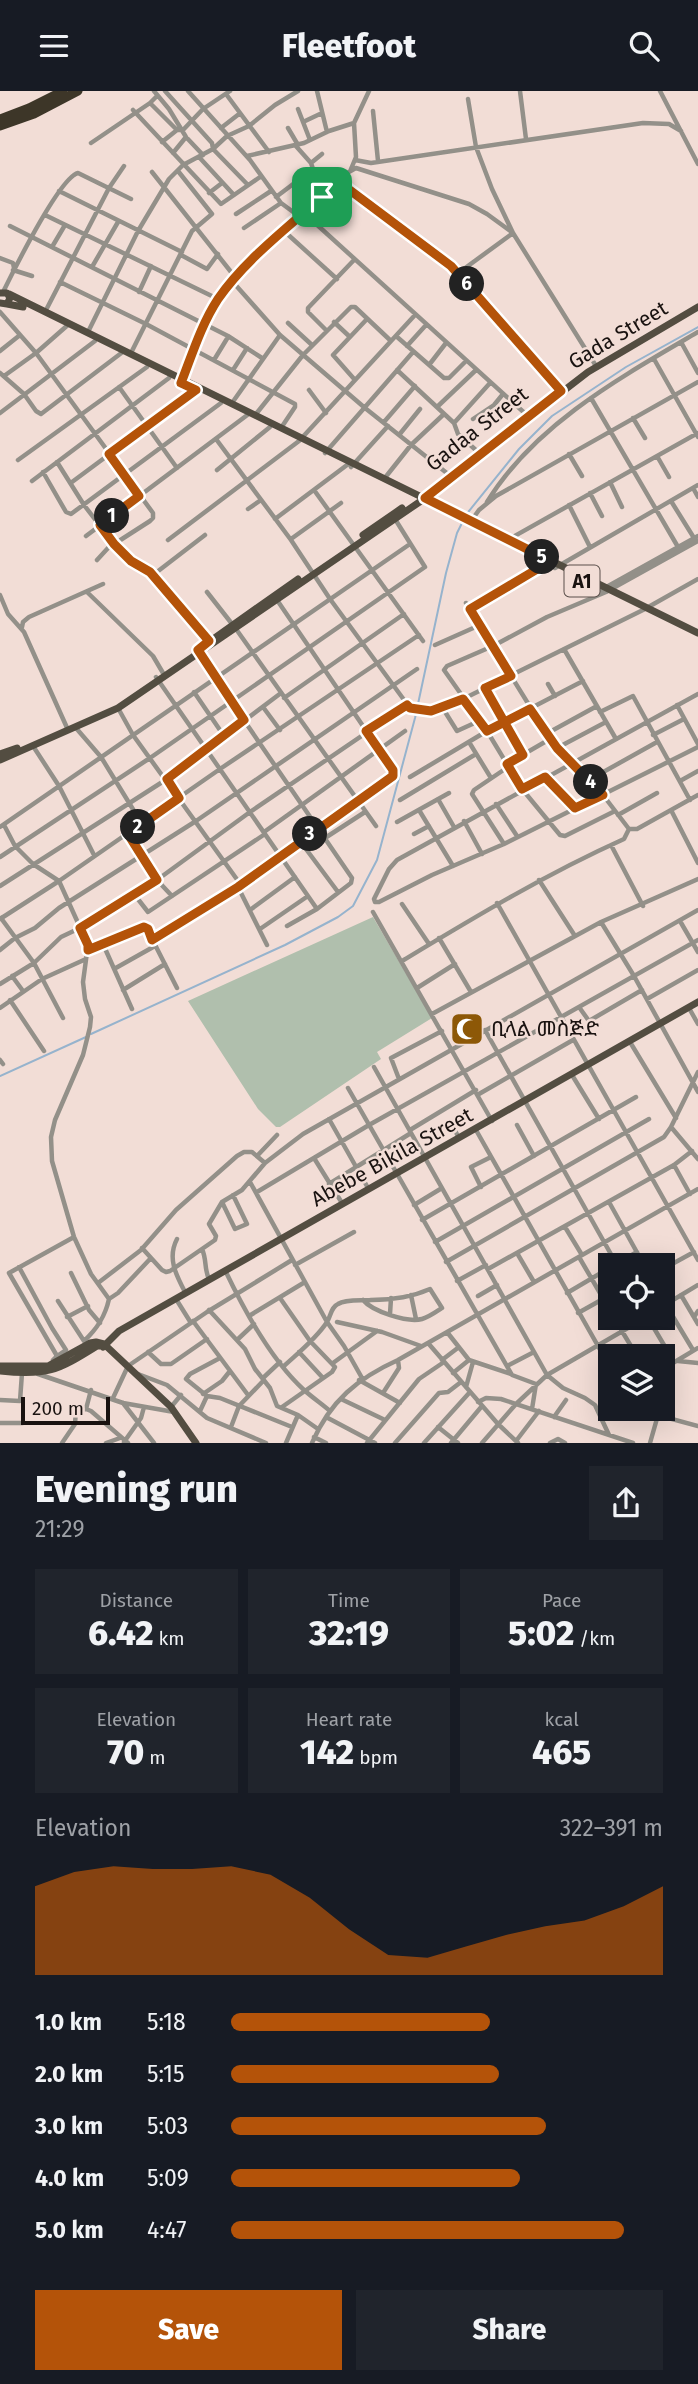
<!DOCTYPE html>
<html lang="en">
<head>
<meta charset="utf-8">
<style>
	body { margin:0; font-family:"Fira Sans","Noto Sans Ethiopic",sans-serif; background:#20242c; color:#f1f3f6; height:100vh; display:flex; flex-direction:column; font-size:26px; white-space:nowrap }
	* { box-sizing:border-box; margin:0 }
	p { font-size:23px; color:#9ea1a6 }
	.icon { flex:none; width:38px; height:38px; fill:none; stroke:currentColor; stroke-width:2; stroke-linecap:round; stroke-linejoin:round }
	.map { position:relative; height:1352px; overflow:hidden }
	.sheet { display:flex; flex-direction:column; background:#171b24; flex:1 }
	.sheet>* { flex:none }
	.fabs { position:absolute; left:598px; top:1162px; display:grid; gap:14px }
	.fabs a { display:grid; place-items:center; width:77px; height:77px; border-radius:0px; background:#171b24; box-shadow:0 7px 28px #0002; font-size:35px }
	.scale { position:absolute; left:21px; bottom:18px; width:89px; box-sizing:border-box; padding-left:7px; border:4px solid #191210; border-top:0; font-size:19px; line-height:24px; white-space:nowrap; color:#191210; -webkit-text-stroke:5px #f2ddd6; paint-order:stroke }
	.pin { position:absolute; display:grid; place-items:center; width:60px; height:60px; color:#fff; margin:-30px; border-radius:14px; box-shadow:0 4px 10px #0006 }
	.km { position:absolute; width:35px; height:35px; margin:-18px; border-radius:50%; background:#222; color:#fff; font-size:19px; line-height:35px; text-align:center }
	.round { display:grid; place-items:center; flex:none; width:74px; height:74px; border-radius:0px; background:#20242c }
	.headline { display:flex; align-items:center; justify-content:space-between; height:119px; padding:0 35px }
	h1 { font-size:38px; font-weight:800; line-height:52px }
	.metrics { display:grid; grid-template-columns:repeat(3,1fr); gap:10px; height:119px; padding:7px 35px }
	.metrics div { display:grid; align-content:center; border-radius:0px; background:#20242c; text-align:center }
	.metrics b { font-size:35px; font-weight:800 }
	.metrics small { font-size:19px; font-weight:400 }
	.metrics p { font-size:19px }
	.chart { height:196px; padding:14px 35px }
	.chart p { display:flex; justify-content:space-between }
	.chart svg { width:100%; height:126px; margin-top:7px; fill:#b45309; opacity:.7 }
	.action { display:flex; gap:14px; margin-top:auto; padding:14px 35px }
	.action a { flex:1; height:80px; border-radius:0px; background:#b45309; color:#fff; font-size:28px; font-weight:800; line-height:80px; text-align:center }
	.action a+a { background:#20242c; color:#f1f3f6 }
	ul { padding:0 35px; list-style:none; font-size:23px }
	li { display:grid; grid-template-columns:112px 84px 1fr; align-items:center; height:52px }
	li i { height:18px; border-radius:9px; background:#b45309 }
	header { display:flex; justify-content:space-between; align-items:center; height:91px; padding:0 35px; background:#171b24; font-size:32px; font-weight:800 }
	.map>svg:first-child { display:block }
	.green { fill:#b0bfad }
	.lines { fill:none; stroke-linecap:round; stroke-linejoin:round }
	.stream { stroke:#96b3cd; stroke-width:2 }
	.minor { stroke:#939089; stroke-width:4.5 }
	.major { stroke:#534d41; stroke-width:7 }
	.highway { stroke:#3d3628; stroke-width:9 }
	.route-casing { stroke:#fff; stroke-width:14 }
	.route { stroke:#b45309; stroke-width:9 }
	.labels { text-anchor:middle; stroke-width:5; stroke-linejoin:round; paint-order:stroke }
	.shield { fill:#f2ddd6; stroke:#5a4f4b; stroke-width:2 }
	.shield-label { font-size:19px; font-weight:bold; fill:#191210 }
	.street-label { font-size:21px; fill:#191210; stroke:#f2ddd6 }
	.poi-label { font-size:21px; fill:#191210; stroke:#f2ddd6; text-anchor:start }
</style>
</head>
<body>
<header><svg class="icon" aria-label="menu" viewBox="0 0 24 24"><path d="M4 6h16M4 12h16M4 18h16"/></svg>Fleetfoot<svg class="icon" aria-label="search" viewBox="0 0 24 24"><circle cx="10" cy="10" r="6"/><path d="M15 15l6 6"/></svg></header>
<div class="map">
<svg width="698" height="1352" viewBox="0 0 698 1352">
	<rect width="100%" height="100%" fill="#f2ddd6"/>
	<path class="green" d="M373 826 432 927 377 961 381 968 280 1036H276L258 1018 188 910Z"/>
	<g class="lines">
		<path class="stream" d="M465 425 519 358 552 325 626 276 698 236
			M91 943 285 854 338 826 353 815 377 769 415 627 446 482 457 442 463 430
			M0 985 86 946"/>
		<path class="minor" d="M154 0 169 18 186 46 203 64
			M165 0 212 52 213 58 248 94
			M188 0 250 69 281 112 300 126
			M317 0 327 41
			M520 0 526 48
			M660 0 698 73
			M226 3 269 61
			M157 5 150 12 177 39H182
			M298 18 310 49
			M133 19 221 113 260 86
			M373 20 378 70
			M303 31 322 22
			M221 37 239 23
			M288 37 298 54
			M183 39 203 18 230 0
			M162 51 177 39
			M91 52 150 12
			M173 62 186 46
			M247 65 304 52 329 40 354 32
			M199 66 234 104
			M355 69 371 72 643 32 669 33 681 40
			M311 72 322 63
			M351 78 356 66 354 32 369 0
			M152 81 235 186
			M339 91 451 175 561 300
			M59 100 182 161
			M209 102 222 92
			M276 106 313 78 311 72 295 54
			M304 122 529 326
			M236 123 271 100
			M45 124 218 208
			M10 135 228 245 262 267
			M244 137 281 112
			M284 140 337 188
			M52 156 65 134
			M181 164 207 178 218 163
			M0 167 13 172 14 177
			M92 176 118 131
			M13 179 32 185
			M457 183 513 142 492 98 476 56 468 8
			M232 190 280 244 365 317 448 383
			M60 191 146 233 295 313V316L281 337
			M3 201C14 179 59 87 78 82L131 108
			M139 201 151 175
			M0 221 36 262 153 422V427L150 430 108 457 97 469
			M45 221 109 97 124 75
			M334 231 350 246
			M288 232 312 254
			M326 239 308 221V217L354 169
			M88 241 138 140 169 88 183 74 213 58 227 45 249 35 275 14 298 0
			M396 245 444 287H449L466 270
			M681 251 698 282
			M407 255 426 234
			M0 260 20 244
			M131 262 192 140 212 123 178 80
			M654 268 698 346
			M214 269 228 246
			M429 274 446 252
			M233 279 247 257
			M397 279 454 332 458 343 478 361
			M0 282 24 303 36 320 41 323 124 260
			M4 285 36 262 69 233
			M355 289 333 264 367 228
			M181 292 211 221 235 186 347 82 356 77 469 113 487 123 513 142 596 275
			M119 296 177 377
			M309 299 326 322
			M591 307 678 456
			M232 312 280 244
			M437 316 476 279
			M0 322 95 250
			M256 323 303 264 351 216H355L391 250
			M633 327 645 347
			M473 328 494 314 503 303
			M384 331 415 295
			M454 332 490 292
			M399 344 420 318
			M216 348 291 449 330 508 410 617 431 620 463 608 643 519 698 488
			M325 362 413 261
			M569 363 582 385
			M657 365 669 386
			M18 369 147 276
			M57 371 84 414 114 453 134 472 145 475 150 481 209 550
			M351 376 388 335
			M217 379 270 336
			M43 381 66 421 71 423 221 312
			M384 388 411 354 444 323
			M32 390 169 287 171 283
			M72 391 196 299
			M610 391 622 416
			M693 397 698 406
			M314 399 423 550
			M590 402 602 425
			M671 410 694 447
			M487 411C535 333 621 286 698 241
			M569 414 590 456
			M248 418 261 409
			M275 428 347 374
			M471 430 479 419 496 405 698 291
			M86 445 250 322
			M291 448 341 412
			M168 449 299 350 415 224
			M504 451 698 342
			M555 477 698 394
			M153 484 205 444
			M87 501 153 565 163 582
			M207 501 236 538 376 735
			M599 503 601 499 698 445
			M0 504 8 523 24 541 68 639
			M466 512 550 648 603 704 629 738H637L698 704
			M470 518 539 477 546 468
			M22 536 23 531 29 526 103 493
			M435 554 480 534
			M564 558 616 648
			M198 559 215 587 352 787 351 792 317 818 287 835
			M156 586 317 818
			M548 593 555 605
			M485 598 523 664
			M194 601 224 645
			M698 603 397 769 389 778 374 808 375 811H379L432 784 504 753 698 656
			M284 607 404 523
			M677 614 698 653
			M263 616 280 639
			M442 616 457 640 479 630
			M118 617 133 644 241 794
			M600 621 633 605 690 709
			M76 637 101 666 142 733
			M546 643 597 615
			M653 644 684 628
			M469 651 491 687
			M33 655 59 695 94 764
			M557 657 606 631
			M507 673 550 648
			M410 686 487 640 583 590
			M545 686 575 717
			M589 689 657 651
			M680 690 698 680
			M438 708 454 736
			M400 709 476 663
			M496 713 517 745
			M419 719 453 775
			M671 719 698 772
			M615 720 565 745 560 744 522 698 487 640 444 579 447 575 493 555 547 526 606 501 698 450
			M618 724 657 702
			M464 730 482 763
			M397 731 449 702
			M4 734 15 755 33 773 59 790 88 854 83 891 85 908 91 926 90 936 83 964 55 1029 51 1046 52 1070 74 1146 91 1183 109 1208C105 1226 97 1238 84 1250L58 1210
			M0 736 410 453
			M264 741 405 640
			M414 743 429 735
			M128 744 157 789 172 805
			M325 747 365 721
			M300 750 338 801
			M504 753 472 703 474 699 508 676
			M611 754 643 815
			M0 766 150 667 425 476 395 428
			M539 789 575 845
			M0 795 167 688 281 602
			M238 796 267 854
			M134 803 148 821 265 743
			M497 812 698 1169
			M402 813 429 853
			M250 819 295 786
			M373 821 492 1030
			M1 827 34 872 63 927
			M0 828 59 790 220 678 419 544
			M680 830 698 861
			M601 831 634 885 698 1001
			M260 838 308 805
			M439 847 471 901
			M152 849 238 796 393 685V679L277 509
			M103 853 132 918
			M0 859 15 847 35 837 59 817 196 730 417 578
			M88 859 146 836 177 897
			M402 870C475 826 546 783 624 748L629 738
			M114 878 155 855
			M12 885 23 900
			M0 893 34 872 61 846 80 837 157 789 250 721 407 614
			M417 897 455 873
			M123 899 165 873
			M647 908 698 879
			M10 909 44 960
			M579 916 589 930 642 899
			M0 917 42 888 86 868
			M689 917 698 933
			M432 923 601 831 698 788
			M485 939 617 1174
			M630 951 676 1027
			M0 969 3 973
			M374 976 547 1284 563 1297 585 1307 595 1314 609 1344
			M572 984 599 1028
			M399 988 391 967 442 940
			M348 997 512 1284 536 1293 532 1318
			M479 1003 573 949
			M329 1028 368 1097
			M452 1034 459 1047
			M517 1034 534 1065
			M671 1036 698 1068
			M410 1039 476 999
			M476 1039 611 1278
			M257 1065 277 1044
			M314 1067 342 1112
			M674 1074 690 1103
			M250 1091 327 1231 344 1255 362 1287
			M329 1093 411 1042
			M481 1096 471 1076 491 1066
			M257 1101 369 1034 698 849
			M222 1111 235 1138 247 1133 233 1104
			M609 1111 644 1174
			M414 1114 442 1097
			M422 1129 636 1006
			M565 1136 582 1164
			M177 1148C167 1167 176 1184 185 1201
			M435 1151 649 1028
			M142 1157 162 1179 166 1181 170 1180 215 1149 216 1145 209 1133 222 1111 242 1099 265 1072 303 1043 698 819
			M202 1158C207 1169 204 1178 209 1188
			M517 1162 534 1191
			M579 1166 611 1221
			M446 1171 664 1046 671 1036 698 981
			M616 1173 637 1161
			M295 1174 354 1141
			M19 1176 52 1237 66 1259 57 1265
			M488 1178 674 1074 692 1060
			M663 1178 694 1161
			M225 1179C244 1219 272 1270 304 1299 313 1307 322 1313 330 1320
			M71 1182 89 1219 100 1232
			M457 1190 486 1174
			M98 1192 141 1159 176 1119 237 1065 244 1061H252L265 1072
			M567 1202 611 1176
			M411 1204 416 1228
			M681 1204 698 1233
			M478 1205 497 1194
			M280 1207 310 1250 335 1276 332 1281 282 1316
			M109 1208 118 1202 150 1168
			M176 1208 191 1232
			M663 1209 693 1259
			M663 1215 698 1194
			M209 1219 245 1258 255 1278 270 1297 277 1315 298 1324 318 1338
			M578 1222 603 1208
			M390 1223 391 1207
			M249 1225 305 1191
			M67 1226 88 1215
			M694 1226 698 1220
			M614 1227 637 1265
			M648 1227 674 1271
			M193 1230 248 1304
			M337 1231 382 1241 421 1255
			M447 1241 469 1269 511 1283
			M237 1249 254 1233
			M428 1252 498 1333 518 1352
			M148 1261 161 1273H171L207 1248
			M299 1261 323 1287
			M220 1267 190 1283 186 1288 207 1305 220 1307 292 1336
			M53 1269 57 1265 9 1182 74 1146
			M442 1269 459 1256
			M678 1270 698 1272
			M333 1272 377 1240
			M284 1275C298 1262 316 1248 327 1231 331 1225 331 1216 338 1213 346 1208 361 1210 371 1209 391 1209 412 1206 430 1198L442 1217C436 1221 429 1226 422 1228 407 1232 372 1220 363 1209
			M507 1275 534 1261
			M663 1278 698 1257
			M453 1282 469 1269
			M38 1283 123 1312 174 1321
			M138 1283 167 1294 207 1327 266 1352
			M263 1287 280 1271
			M359 1289 400 1312
			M466 1296 473 1271
			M383 1302 399 1277 398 1269
			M203 1303 222 1290 230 1280
			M113 1307 128 1275 207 1221 292 1169
			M341 1308 385 1329
			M0 1309 20 1310 22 1282
			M478 1311 486 1307 501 1308 633 1352
			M123 1312 154 1352
			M171 1316 181 1304
			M86 1318 91 1299
			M635 1318 698 1335
			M72 1319 86 1318 91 1320 128 1352
			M200 1320 207 1305
			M598 1320 611 1301
			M326 1326 375 1352
			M554 1326 566 1309
			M0 1332H23
			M231 1336 239 1315 264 1289
			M438 1336 458 1352
			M314 1346 326 1352
			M516 1350 539 1320
			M124 1351 141 1327 144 1316
			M62 1352 75 1333 76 1318
			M106 1352 120 1347
			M286 1352 298 1324
			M312 1352C330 1310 358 1287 398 1269L698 1098
			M367 1352 419 1288 444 1271
			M395 1352 439 1302 448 1301 461 1291
			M424 1352 470 1301
			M451 1352 482 1315
			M482 1352 516 1313 547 1284 645 1227
			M550 1352 558 1348 565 1352
			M650 1352 658 1324"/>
		<path class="major" d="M0 202H7L10 207 7 213 0 212
			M9 203 698 542
			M7 213 23 216
			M363 444 402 417
			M213 548 298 488
			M0 663 17 657
			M0 669 118 617 421 410 588 281 698 216
			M103 1256 119 1240 698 911
			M0 1275H48L90 1252 96 1251 104 1253 171 1316 196 1352
			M0 1280C47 1285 57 1280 97 1255H101"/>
		<path class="highway" d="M0 28 29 17 63 0
			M0 35 34 23 78 0"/>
	</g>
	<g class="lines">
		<defs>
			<path id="route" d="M322 106C288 136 244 170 218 208 201 234 192 264 181 292L196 299 109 363 139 405 100 434 114 453 131 470 150 481 209 550 198 559 244 629 167 688 179 707 128 743 157 789 80 837 88 854V859L144 836 148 838 152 849 238 796 393 685V679L366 640 407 614 410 617 431 620 463 608 487 640 530 618 557 657 603 704 575 717 545 686 522 698 507 673 523 664 485 597 511 585 470 518 539 477 547 468 425 407 561 300 451 175 339 91 322 106"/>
		</defs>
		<use href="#route" class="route-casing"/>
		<use href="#route" class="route"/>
	</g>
	<defs>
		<symbol id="mosque-square" viewBox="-11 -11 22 22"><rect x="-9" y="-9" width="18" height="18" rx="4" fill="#8d5807" stroke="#f2ddd6"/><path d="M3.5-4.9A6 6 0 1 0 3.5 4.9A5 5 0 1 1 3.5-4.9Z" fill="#fff"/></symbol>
	</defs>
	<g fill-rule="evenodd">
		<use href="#mosque-square" x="448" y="919" width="38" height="38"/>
	</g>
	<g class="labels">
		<rect class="shield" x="564.5" y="474.5" width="35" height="31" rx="5"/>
		<g class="shield-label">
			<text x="582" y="497">A1</text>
		</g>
		<g class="street-label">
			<text transform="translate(618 244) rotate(-31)" y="7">Gada Street</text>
			<text transform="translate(477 338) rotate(-38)" y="7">Gadaa Street</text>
			<text transform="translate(392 1066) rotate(-29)" y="7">Abebe Bikila Street</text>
		</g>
		<g class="poi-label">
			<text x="491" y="945">ቢላል መስጅድ</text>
		</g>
	</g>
</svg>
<div class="fabs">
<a><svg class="icon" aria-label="locate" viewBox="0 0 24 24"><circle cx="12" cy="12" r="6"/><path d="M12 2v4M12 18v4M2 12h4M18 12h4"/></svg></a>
<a><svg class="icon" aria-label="layers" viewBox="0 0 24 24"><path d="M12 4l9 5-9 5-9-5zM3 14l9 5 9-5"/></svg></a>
</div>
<div class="scale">200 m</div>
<div class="pin" style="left:322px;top:106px;background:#1e9e55"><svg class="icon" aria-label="arrive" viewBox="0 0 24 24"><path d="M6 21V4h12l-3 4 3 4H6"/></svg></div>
<b class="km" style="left:112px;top:425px">1</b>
<b class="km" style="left:138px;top:736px">2</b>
<b class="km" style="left:310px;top:743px">3</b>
<b class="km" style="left:591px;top:691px">4</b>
<b class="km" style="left:542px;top:466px">5</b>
<b class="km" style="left:467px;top:193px">6</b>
</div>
<section class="sheet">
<div class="headline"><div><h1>Evening run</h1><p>21:29</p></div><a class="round"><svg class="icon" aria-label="share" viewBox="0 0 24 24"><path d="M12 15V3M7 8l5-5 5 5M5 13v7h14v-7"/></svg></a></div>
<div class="metrics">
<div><p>Distance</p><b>6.42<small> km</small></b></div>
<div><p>Time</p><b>32:19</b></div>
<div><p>Pace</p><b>5:02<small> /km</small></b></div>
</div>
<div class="metrics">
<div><p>Elevation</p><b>70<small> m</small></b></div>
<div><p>Heart rate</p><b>142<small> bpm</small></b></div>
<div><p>kcal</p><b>465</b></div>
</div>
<div class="chart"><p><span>Elevation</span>322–391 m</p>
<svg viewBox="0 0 160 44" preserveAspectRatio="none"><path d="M0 44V13L10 8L20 6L30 7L40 7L50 6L60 9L70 17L80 28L90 37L100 38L110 34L120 30L130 27L140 25L150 20L160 13V44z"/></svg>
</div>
<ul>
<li><b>1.0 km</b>5:18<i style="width:60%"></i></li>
<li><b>2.0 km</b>5:15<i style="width:62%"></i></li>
<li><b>3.0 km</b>5:03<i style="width:73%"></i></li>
<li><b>4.0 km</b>5:09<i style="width:67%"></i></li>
<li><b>5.0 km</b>4:47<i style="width:91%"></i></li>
</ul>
<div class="action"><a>Save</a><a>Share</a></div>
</section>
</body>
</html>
